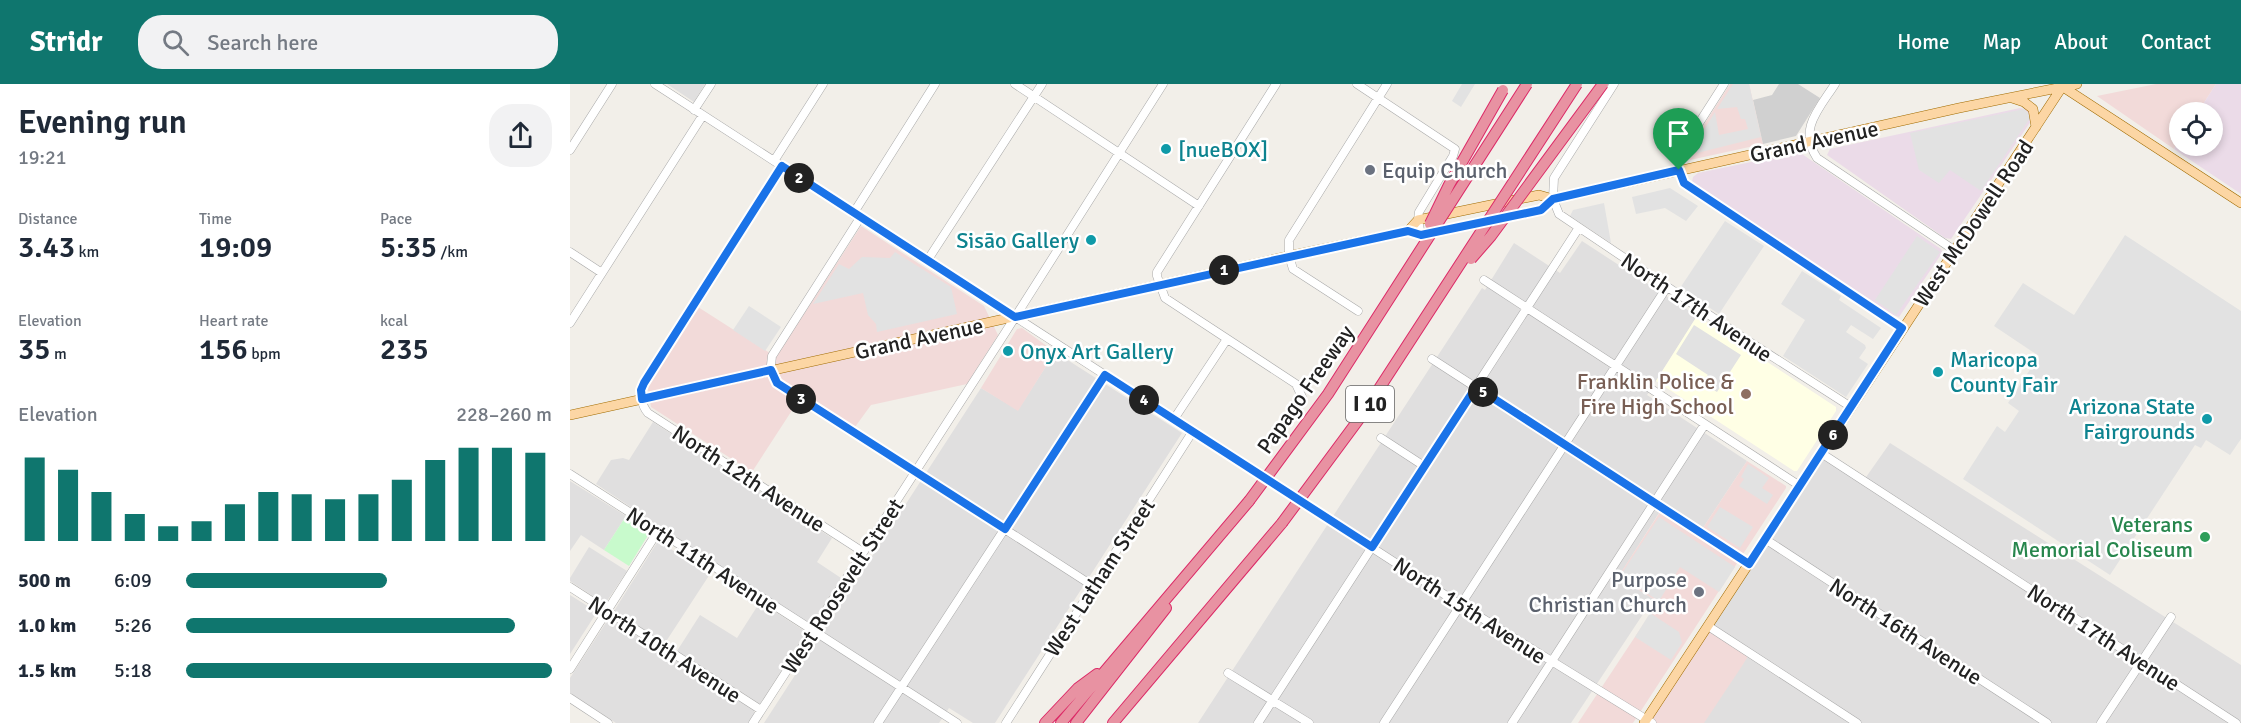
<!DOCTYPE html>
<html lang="en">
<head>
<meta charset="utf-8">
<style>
	body { margin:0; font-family:Signika,sans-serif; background:#f2f2f3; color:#1f2937; height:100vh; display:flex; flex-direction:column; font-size:22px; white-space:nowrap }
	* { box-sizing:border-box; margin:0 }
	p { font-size:20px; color:#747a83 }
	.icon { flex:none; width:33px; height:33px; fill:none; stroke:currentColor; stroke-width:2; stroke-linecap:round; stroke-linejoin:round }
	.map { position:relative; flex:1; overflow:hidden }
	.side { display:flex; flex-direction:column; background:#fff; width:570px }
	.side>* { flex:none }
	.controls { position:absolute; left:1599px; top:18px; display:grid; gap:12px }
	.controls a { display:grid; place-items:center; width:54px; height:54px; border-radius:50%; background:#fff; box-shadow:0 3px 9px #0003; font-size:30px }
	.pin { position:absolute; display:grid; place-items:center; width:51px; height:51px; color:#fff; margin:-62px -26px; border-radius:50% 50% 50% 0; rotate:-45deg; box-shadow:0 0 6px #0007 }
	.pin .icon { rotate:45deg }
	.km { position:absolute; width:30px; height:30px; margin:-15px; border-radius:50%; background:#222; color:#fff; font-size:16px; line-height:30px; text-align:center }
	.round { display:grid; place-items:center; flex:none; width:63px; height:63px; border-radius:24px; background:#f2f2f3 }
	.head { display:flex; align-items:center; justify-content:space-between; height:102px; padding:0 18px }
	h1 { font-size:33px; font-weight:600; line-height:45px }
	.metrics { display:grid; grid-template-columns:repeat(3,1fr); gap:9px; height:102px; padding:6px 18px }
	.metrics div { display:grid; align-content:center }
	.metrics b { font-size:30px; font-weight:600 }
	.metrics small { font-size:16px; font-weight:400 }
	.metrics p { font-size:16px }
	.chart { height:168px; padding:12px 18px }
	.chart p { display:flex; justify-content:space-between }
	.chart svg { width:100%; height:108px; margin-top:6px; stroke:#0f766e; stroke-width:6 }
	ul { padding:0 18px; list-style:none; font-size:20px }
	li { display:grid; grid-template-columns:96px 72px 1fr; align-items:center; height:45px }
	li i { height:15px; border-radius:8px; background:#0f766e }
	header { display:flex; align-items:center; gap:36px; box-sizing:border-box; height:84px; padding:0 30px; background:#0f766e; color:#fff }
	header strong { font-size:28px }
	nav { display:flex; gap:33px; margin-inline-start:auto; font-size:21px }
	.search { width:420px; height:54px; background:#f2f2f3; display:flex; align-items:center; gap:15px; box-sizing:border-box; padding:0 21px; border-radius:24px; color:#747a83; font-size:22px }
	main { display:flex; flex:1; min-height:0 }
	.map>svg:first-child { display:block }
	.residential { fill:#e0dfdf }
	.commercial { fill:#f2dad9 }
	.industrial { fill:#ebdbe8 }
	.education { fill:#ffffe5 }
	.religious { fill:#d0d0d0 }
	.park { fill:#c8facc }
	.parking { fill:#e2e2e2 }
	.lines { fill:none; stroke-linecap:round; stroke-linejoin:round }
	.minor-casing { stroke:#a9a9a9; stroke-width:9 }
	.major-casing { stroke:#a06b00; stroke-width:10 }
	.highway-casing { stroke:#dc2a67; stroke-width:12 }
	.minor { stroke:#fff; stroke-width:8 }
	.major { stroke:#fcd6a4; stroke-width:9 }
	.highway { stroke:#e892a2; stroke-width:10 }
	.highway-bridge-casing { stroke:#dc2a67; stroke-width:12; stroke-linecap:butt }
	.highway-bridge { stroke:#e892a2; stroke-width:10 }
	.route-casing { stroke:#fff; stroke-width:12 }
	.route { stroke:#1a73e8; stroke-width:8 }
	.culture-dot { fill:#0f9aa8; stroke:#fff; stroke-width:2 }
	.worship-dot { fill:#6b7280; stroke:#fff; stroke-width:2 }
	.education-dot { fill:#8d6e63; stroke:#fff; stroke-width:2 }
	.leisure-dot { fill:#2e9e5b; stroke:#fff; stroke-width:2 }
	.labels { text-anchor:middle; stroke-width:5; stroke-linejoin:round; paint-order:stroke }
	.shield { fill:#fff; stroke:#646464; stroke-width:1.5 }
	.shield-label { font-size:21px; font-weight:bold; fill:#222 }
	.street-label { font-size:22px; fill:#222; stroke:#fff }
	.culture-label { font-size:22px; fill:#0d838f; stroke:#fff; text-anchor:start }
	.worship-label { font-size:22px; fill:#5b616d; stroke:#fff; text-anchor:start }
	.education-label { font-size:22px; fill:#785e54; stroke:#fff; text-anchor:end }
	.leisure-label { font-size:22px; fill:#27864d; stroke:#fff; text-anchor:end }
</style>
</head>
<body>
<header>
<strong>Stridr</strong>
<div class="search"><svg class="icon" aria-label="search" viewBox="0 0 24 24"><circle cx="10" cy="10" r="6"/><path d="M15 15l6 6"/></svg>Search here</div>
<nav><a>Home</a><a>Map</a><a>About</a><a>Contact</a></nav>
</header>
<main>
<section class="side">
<div class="head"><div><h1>Evening run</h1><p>19:21</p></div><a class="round"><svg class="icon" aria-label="share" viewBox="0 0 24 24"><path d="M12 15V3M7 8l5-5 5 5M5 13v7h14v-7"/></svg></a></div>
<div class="metrics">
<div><p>Distance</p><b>3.43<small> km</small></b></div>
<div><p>Time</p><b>19:09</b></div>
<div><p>Pace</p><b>5:35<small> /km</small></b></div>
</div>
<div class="metrics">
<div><p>Elevation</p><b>35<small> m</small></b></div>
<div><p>Heart rate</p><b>156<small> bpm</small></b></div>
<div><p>kcal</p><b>235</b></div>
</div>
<div class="chart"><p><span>Elevation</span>228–260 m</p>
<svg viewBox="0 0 160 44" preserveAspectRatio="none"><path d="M5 44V10M15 44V15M25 44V24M35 44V33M45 44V38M55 44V36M65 44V29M75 44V24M85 44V25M95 44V27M105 44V25M115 44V19M125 44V11M135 44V6M145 44V6M155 44V8"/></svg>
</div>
<ul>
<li><b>500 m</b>6:09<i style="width:55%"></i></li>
<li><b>1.0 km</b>5:26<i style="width:90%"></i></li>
<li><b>1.5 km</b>5:18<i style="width:100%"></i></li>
</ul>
</section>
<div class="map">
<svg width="1671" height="639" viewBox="0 0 1671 639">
	<rect width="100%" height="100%" fill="#f2efe9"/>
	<path class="residential" d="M97 0H135L124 18Z
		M1012 157 1127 232 1077 311 1177 377 1127 453 1089 429 1049 492 1083 515 1001 639H628L912 204 915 206 944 159 990 189Z
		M485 268 612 349 425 639H403L379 624 369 639H194L411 304 448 326Z
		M83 338 262 454 247 478 271 494 240 542 26 400 41 376 53 374 59 376Z
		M1320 359 1671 581V639H1134L1138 542 1251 369 1294 396Z
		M0 397 56 432 34 466 11 451 0 467Z
		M88 457 140 490 95 559 44 527Z
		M19 463 57 487 35 520 0 497V494Z
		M0 511 27 528 0 570Z
		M190 518 236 548 190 620 107 567 130 531 167 554Z
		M39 534 184 626V630L179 639H46L0 609V594Z"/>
	<path class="commercial" d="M1160 0H1179L1193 60 1120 76 1116 72V69Z
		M1586 0H1646L1628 28H1610L1609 56 1604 65 1527 12Z
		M291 142 414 222 428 251 397 300 301 321 285 343 232 311 182 388 81 323 77 300 128 223 206 273Z
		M452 244 485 268 448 327 411 304 447 245Z
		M1177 377 1216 402V404L1063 639H1008L1088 518 1048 493 1090 428 1127 453Z
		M1138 542 1180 569 1172 582 1134 639H1082L1076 636Z"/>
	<path class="industrial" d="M1646 0H1671V110L1604 65 1609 56 1610 62H1642V28H1628Z
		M1450 24 1459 26 1461 37 1381 155 1375 154 1257 71 1260 65Z
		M1229 68 1371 165 1372 168 1370 172 1329 233 1323 231 1122 98 1123 93 1128 89Z"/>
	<path class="education" d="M1127 232 1266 323V327L1227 387H1224L1086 297Z"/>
	<path class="religious" d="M1209 0H1228L1250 14 1226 52 1193 60 1183 16 1202 11Z"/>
	<path class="park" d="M56 432 80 448 59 482 34 466Z"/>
	<path class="parking" d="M892 0H905L891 23 882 17Z
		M1163 0H1179L1191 53 1127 69 1124 62 1145 28 1149 51 1178 45 1175 35H1171L1167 23 1147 25Z
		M1454 25 1460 31V34L1411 107 1380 86 1369 99 1349 86 1340 49Z
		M1100 104 1128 122 1116 137 1095 124 1066 130 1062 113Z
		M1034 119 1041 159 1000 132 1003 126Z
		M1155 137 1194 162 1149 230 1110 204Z
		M1555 151 1671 227V355L1660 371 1636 356 1631 364 1625 361 1540 491 1393 395 1427 342 1435 348 1449 327 1438 319 1469 272 1424 242 1453 199 1504 231Z
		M1347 152 1370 168 1326 231 1305 216Z
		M325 168 381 203 387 230 307 248 306 240 298 231 293 209 243 220 269 180 279 185 292 173 320 174Z
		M1232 187 1271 212 1269 216 1311 244 1303 255 1281 241 1276 248 1295 261 1296 264 1289 274 1298 280 1276 313 1213 272 1235 236 1211 220Z
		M179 222 211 243 195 267 163 246Z
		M1124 241 1171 271 1147 308 1139 303 1133 296 1138 291 1106 270Z
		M1178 380 1199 394 1192 404 1203 411 1197 420 1169 402 1174 395 1171 393Z
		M1150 423 1183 443 1170 464 1137 443Z
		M1089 433 1165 483 1149 508 1110 483 1089 517 1050 492Z
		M1080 529 1109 548 1112 559 1101 576 1065 553Z"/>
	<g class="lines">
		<defs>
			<path id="minor" d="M85 0 886 518 1082 639
				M445 0 629 122
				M706 0 587 188V192L595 214 726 300 732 313
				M787 0 885 65 883 72 849 128 848 136 851 151
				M1044 0 984 94 983 115 989 130 1172 253 1281 323
				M1154 0 1108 72 1109 86 1115 99 1332 244
				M1265 0C1249 25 1228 45 1247 74L1384 166
				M124 26 141 0
				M0 66 42 0
				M204 77 253 0
				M212 82 74 299C69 308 71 321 78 329L293 468
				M283 130 365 0
				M290 134 202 272 201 281 205 297 523 502
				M0 168 32 189
				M357 177 472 0
				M914 196 1230 402
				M788 227 723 185 719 172V156L817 0
				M0 239 133 31
				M862 275 1179 480
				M604 335 657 255
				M811 354 854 382
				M1251 369 1666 639
				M0 390 387 639
				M1195 455 1477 639
				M0 503 191 626
				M1138 542 1287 639
				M0 585 88 447
				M658 589 739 639
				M0 614 38 639
				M183 639 435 249 593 0
				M308 639 535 291
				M436 639 623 347
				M688 639 1008 145
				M814 639 1097 203
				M942 639 1135 340
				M1531 639 1601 533"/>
			<path id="major" d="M1490 1 1671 119
				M1442 14 1454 18 1463 25 1466 43
				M838 147 848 136 969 111 983 115 1389 24 1507 0
				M0 331 719 172 838 147 851 151 971 126 983 115
				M1074 639 1494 0"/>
			<path id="highway" d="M475 639 508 604 527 590
				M491 639 679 417
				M506 639 596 524
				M543 639 712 439"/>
		</defs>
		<use href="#minor" class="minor-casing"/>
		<use href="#major" class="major-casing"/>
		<use href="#highway" class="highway-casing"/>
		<use href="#minor" class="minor"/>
		<use href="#major" class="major"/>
		<use href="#highway" class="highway"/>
		<defs>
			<path id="highway-bridge" d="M860 140 879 101 933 6
				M901 175 921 152 1033 0
				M679 417 758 310 957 0
				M712 439 792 331 1007 0"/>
		</defs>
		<use href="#highway-bridge" class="highway-bridge-casing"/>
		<use href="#highway-bridge" class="highway-bridge"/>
	</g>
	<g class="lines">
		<defs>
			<path id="route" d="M212 82 445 233 838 147 851 151 971 126 983 115 1109 86 1114 99 1332 244 1179 480 906 303 802 463 535 291 435 445 207 299 201 286 72 315 71 306 74 299Z"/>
		</defs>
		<use href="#route" class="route-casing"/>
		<use href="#route" class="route"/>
	</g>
	<g class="culture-dot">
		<circle cx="596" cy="65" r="6"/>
		<circle cx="521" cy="156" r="6"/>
		<circle cx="438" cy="267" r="6"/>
		<circle cx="1368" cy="288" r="6"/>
		<circle cx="1637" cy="335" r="6"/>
	</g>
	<g class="worship-dot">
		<circle cx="800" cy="86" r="6"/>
		<circle cx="1129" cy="508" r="6"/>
	</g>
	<circle class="education-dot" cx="1176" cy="310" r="6"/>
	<circle class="leisure-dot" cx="1635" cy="453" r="6"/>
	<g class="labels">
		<rect class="shield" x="776" y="302" width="48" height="36" rx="4.5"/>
		<g class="shield-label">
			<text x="800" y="327">I 10</text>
		</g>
		<g class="street-label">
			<text transform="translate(1244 57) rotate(-12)" y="8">Grand Avenue</text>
			<text transform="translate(1403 139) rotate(-56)" y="8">West McDowell Road</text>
			<text transform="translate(1127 223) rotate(34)" y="8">North 17th Avenue</text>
			<text transform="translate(349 254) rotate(-12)" y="8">Grand Avenue</text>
			<text transform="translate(735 305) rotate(-55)" y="8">Papago Freeway</text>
			<text transform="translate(179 394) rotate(33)" y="8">North 12th Avenue</text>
			<text transform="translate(133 476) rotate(33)" y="8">North 11th Avenue</text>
			<text transform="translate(529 493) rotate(-57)" y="8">West Latham Street</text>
			<text transform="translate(272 502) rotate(-57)" y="8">West Roosevelt Street</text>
			<text transform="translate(900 526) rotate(33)" y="8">North 15th Avenue</text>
			<text transform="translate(1336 547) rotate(33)" y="8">North 16th Avenue</text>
			<text transform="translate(1534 553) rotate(33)" y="8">North 17th Avenue</text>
			<text transform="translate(95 565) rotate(33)" y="8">North 10th Avenue</text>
		</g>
		<g class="culture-label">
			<text x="608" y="73">[nueBOX]</text>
			<text x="509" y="164" text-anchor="end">Sisāo Gallery</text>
			<text x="450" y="275">Onyx Art Gallery</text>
			<text x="1380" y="283">Maricopa<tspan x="1380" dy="25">County Fair</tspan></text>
			<text x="1625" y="330" text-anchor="end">Arizona State<tspan x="1625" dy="25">Fairgrounds</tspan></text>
		</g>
		<g class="worship-label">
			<text x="812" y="94">Equip Church</text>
			<text x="1117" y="503" text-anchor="end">Purpose<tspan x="1117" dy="25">Christian Church</tspan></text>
		</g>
		<g class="education-label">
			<text x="1164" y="305">Franklin Police &amp;<tspan x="1164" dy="25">Fire High School</tspan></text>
		</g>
		<g class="leisure-label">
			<text x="1623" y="448">Veterans<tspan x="1623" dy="25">Memorial Coliseum</tspan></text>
		</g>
	</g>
</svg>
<div class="controls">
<a><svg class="icon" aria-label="locate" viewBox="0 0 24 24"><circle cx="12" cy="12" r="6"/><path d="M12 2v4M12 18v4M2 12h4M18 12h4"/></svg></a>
</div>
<div class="pin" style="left:1109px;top:86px;background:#1e9e55"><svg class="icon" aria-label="arrive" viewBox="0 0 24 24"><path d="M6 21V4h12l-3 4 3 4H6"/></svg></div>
<b class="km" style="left:654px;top:186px">1</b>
<b class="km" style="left:229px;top:94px">2</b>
<b class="km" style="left:231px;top:315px">3</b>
<b class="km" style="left:574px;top:316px">4</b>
<b class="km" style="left:913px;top:308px">5</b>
<b class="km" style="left:1263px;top:351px">6</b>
</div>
</main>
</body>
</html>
